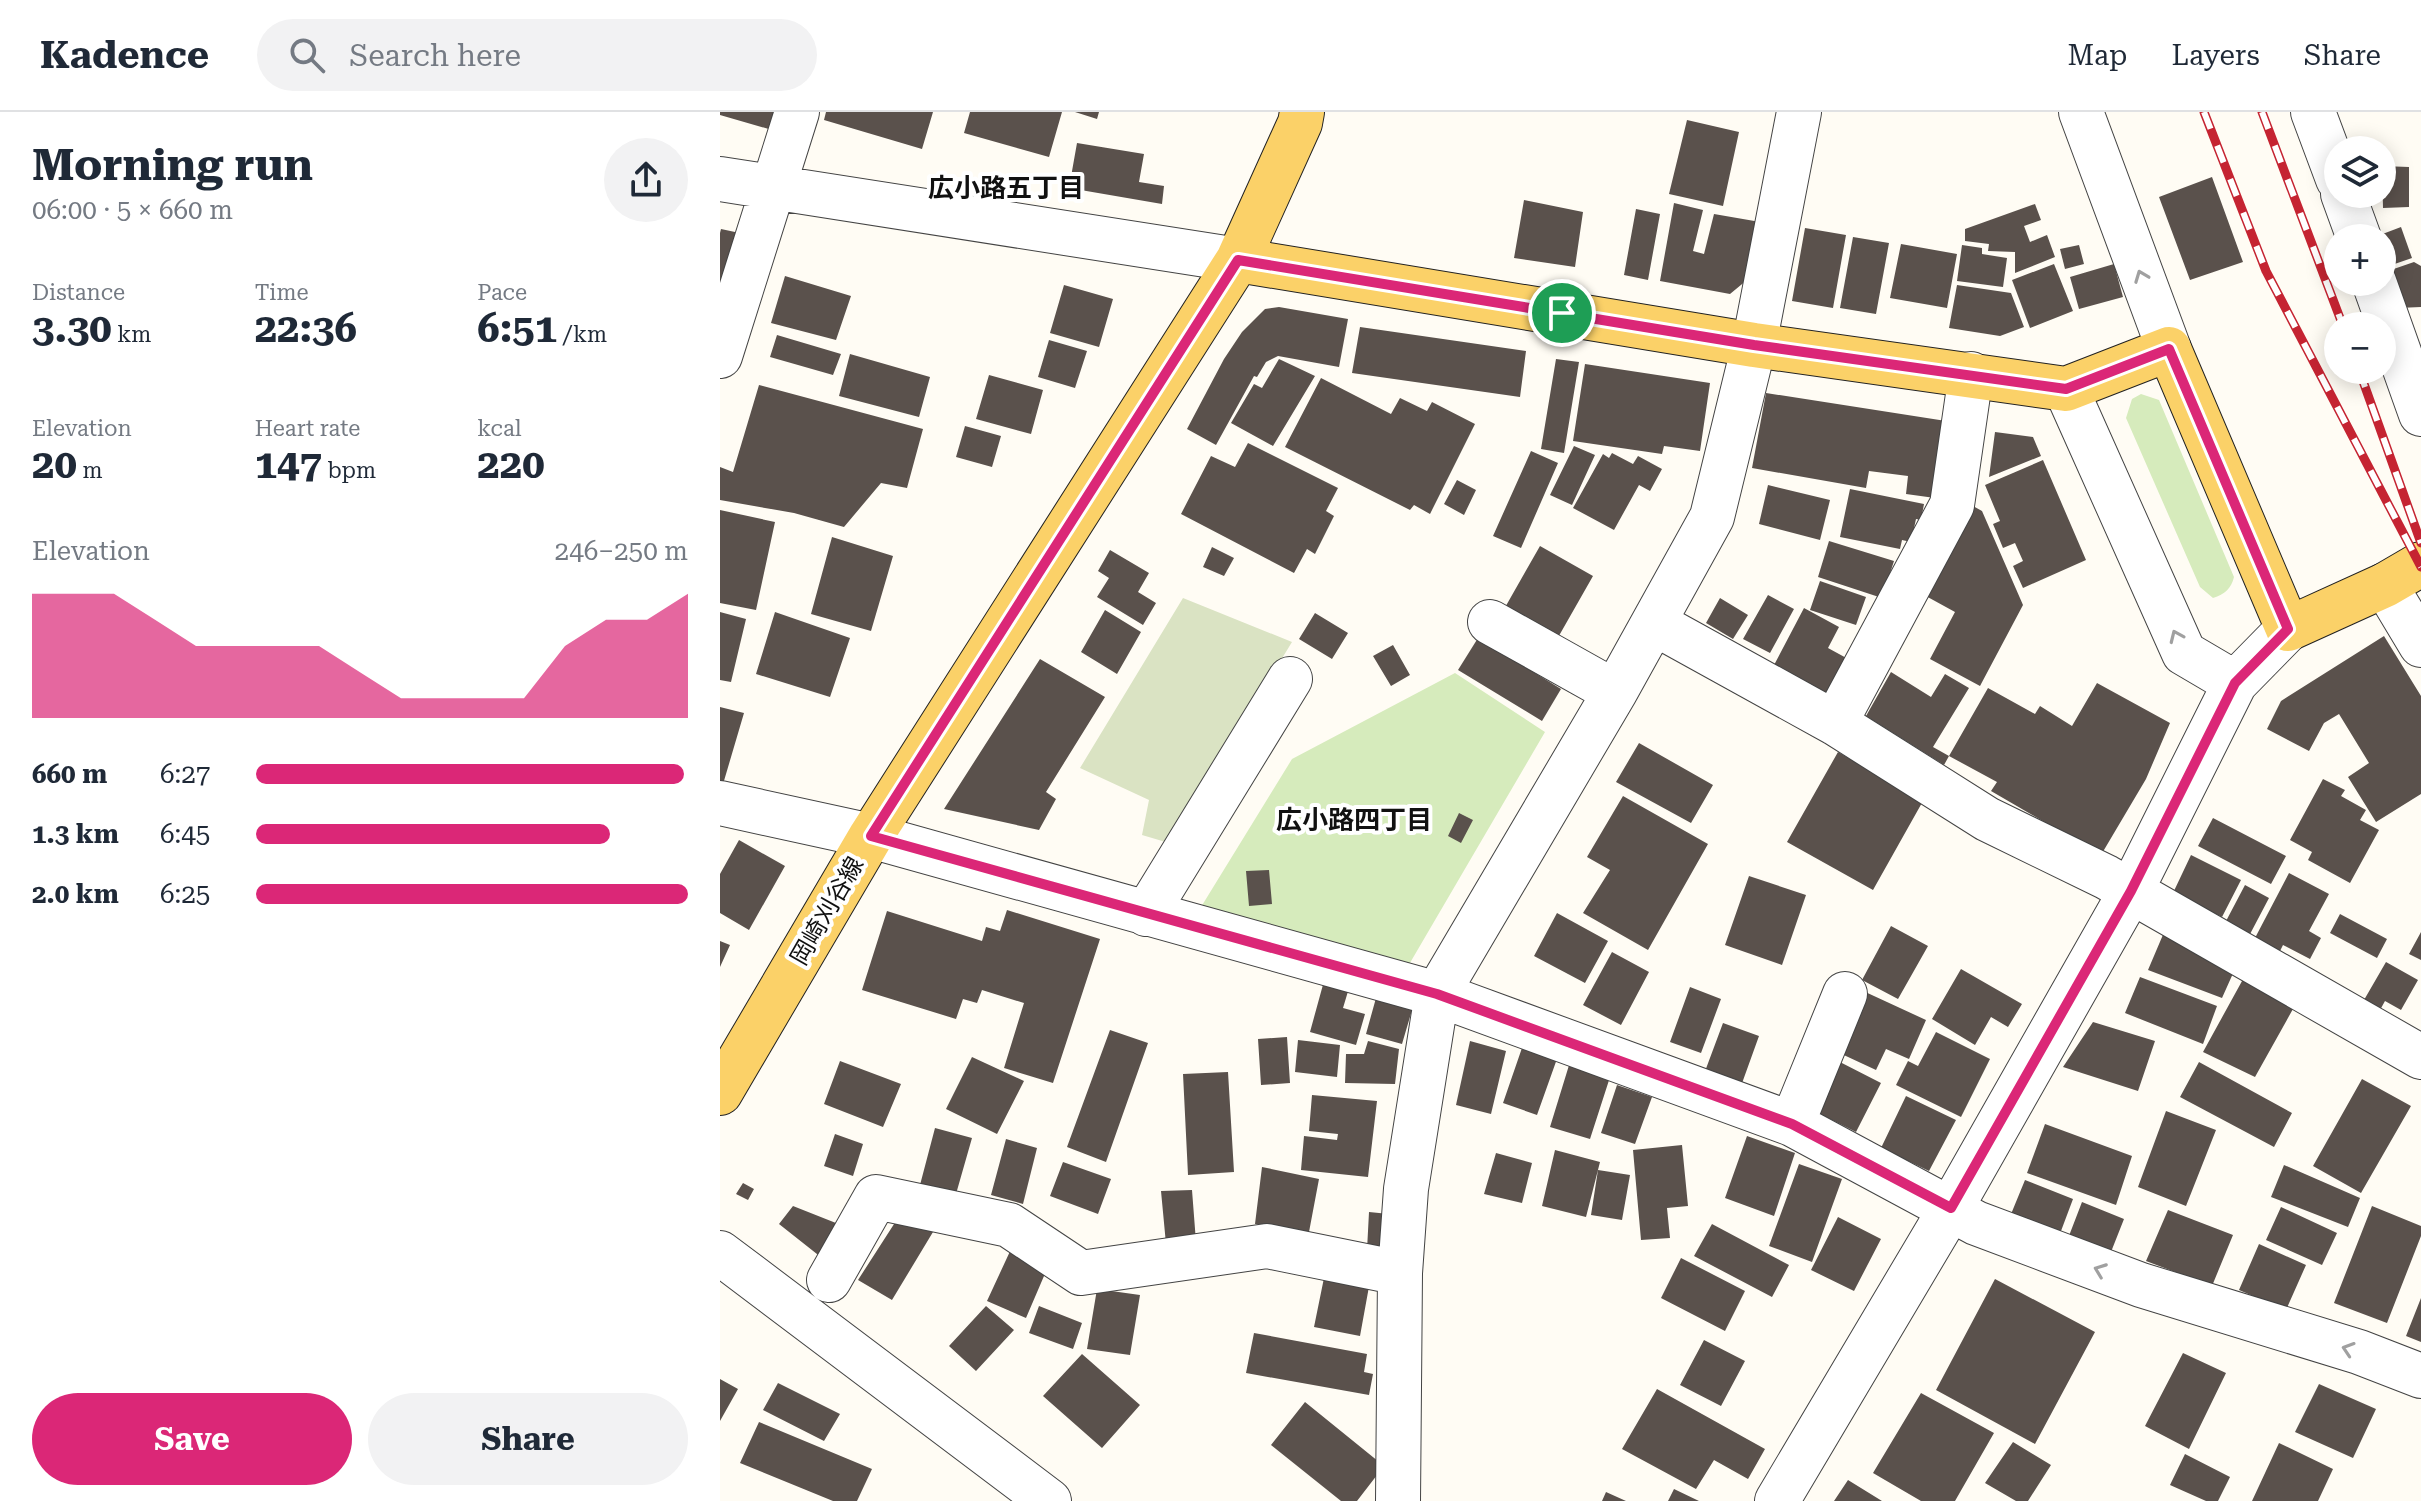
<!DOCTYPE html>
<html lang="en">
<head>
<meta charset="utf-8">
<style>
	body { margin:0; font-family:"Roboto Serif","Noto Sans JP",serif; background:#f2f2f3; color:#1f2937; height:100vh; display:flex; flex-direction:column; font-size:30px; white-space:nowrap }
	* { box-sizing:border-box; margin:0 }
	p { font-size:26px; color:#747a83 }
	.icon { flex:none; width:44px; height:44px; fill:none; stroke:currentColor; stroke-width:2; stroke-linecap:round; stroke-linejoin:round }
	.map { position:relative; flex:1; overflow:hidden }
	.panel { display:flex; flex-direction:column; background:#fff; width:720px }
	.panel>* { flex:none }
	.tools { position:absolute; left:1604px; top:24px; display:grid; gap:16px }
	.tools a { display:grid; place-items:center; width:72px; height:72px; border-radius:50%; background:#fff; box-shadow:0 4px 20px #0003; font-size:40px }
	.pin { position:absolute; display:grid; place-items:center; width:68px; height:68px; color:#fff; margin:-34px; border:4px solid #fff; border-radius:50%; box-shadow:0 2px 8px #0007 }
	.round { display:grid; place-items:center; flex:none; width:84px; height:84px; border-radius:42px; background:#f2f2f3 }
	.summary { display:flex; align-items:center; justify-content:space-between; height:136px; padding:0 32px }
	h1 { font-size:44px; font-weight:700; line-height:60px }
	.stats { display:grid; grid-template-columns:repeat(3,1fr); gap:12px; height:136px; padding:8px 32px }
	.stats div { display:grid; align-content:center }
	.stats b { font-size:40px; font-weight:700 }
	.stats small { font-size:22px; font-weight:400 }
	.stats p { font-size:22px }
	.chart { height:224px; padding:16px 32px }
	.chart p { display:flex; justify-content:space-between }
	.chart svg { width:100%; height:144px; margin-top:8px; fill:#db2777; opacity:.7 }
	.cta { display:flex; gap:16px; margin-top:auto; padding:16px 32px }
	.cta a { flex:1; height:92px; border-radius:48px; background:#db2777; color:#fff; font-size:32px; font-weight:700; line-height:92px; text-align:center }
	.cta a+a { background:#f2f2f3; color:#1f2937 }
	ul { padding:0 32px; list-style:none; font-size:26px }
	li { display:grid; grid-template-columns:128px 96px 1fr; align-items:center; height:60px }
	li i { height:20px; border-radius:10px; background:#db2777 }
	header { display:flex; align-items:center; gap:48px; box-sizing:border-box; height:112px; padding:0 40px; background:#fff; border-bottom:2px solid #e0e1e3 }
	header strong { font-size:38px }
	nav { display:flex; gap:44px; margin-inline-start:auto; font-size:28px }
	.search { width:560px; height:72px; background:#f2f2f3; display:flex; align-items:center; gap:20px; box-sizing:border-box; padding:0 28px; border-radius:44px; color:#747a83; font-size:30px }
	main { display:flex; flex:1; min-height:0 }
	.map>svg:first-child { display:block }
	.green { fill:#d6ebbc }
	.cemetery { fill:#dae3c3 }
	.building { fill:#5a514c }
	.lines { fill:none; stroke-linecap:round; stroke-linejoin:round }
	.minor-casing { stroke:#444; stroke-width:46 }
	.major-casing { stroke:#222; stroke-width:46 }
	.minor { stroke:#fff; stroke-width:44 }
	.major { stroke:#fbd168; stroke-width:44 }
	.rail-casing { stroke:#c52432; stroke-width:9 }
	.rail { stroke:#fff; stroke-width:6; stroke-dasharray:18; stroke-linecap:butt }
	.oneway { stroke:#a0a0a0 }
	.route-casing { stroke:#fff; stroke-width:16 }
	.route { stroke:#db2777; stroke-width:10 }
	.labels { text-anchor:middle; stroke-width:8; stroke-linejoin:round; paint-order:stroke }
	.street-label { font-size:24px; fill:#111; stroke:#fff }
	.neighbourhood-label { font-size:26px; font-weight:bold; fill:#111; stroke:#fff }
</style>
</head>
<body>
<header>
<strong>Kadence</strong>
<div class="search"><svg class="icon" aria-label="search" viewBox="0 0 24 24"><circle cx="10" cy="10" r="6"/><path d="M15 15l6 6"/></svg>Search here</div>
<nav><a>Map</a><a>Layers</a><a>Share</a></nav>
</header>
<main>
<section class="panel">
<div class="summary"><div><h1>Morning run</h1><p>06:00 · 5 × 660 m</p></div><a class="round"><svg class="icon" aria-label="share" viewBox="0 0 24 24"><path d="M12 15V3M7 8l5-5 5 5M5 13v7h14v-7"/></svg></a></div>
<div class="stats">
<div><p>Distance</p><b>3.30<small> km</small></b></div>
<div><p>Time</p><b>22:36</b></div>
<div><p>Pace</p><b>6:51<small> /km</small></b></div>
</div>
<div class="stats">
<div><p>Elevation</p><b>20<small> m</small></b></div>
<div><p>Heart rate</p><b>147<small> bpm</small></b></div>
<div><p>kcal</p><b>220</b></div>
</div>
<div class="chart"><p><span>Elevation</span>246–250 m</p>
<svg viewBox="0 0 160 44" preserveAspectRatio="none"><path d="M0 44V6L10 6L20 6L30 14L40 22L50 22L60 22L70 22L80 30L90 38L100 38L110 38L120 38L130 22L140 14L150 14L160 6V44z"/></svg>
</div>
<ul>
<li><b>660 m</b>6:27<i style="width:99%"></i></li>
<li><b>1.3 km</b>6:45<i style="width:82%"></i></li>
<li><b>2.0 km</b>6:25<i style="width:100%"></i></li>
</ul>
<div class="cta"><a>Save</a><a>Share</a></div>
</section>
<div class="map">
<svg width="1701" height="1389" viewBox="0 0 1701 1389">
	<rect width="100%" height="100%" fill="#fffcf4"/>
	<path class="green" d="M1421 282 1439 288 1514 465C1511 477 1505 482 1493 486L1480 475 1406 306 1412 287Z
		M735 561 825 620 687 856 481 795 572 647Z"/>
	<path class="cemetery" d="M463 486 572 530 449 731 422 723 429 688 360 656Z"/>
	<path class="building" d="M0 0H57L52 18 0 3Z
		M106 0H213L202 37 104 8Z
		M250 0H342L329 45 244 21Z
		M355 0H379L377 7Z
		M967 8 1019 20 1003 94 949 82Z
		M357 31 424 42 419 70 444 74 442 92 349 76Z
		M1662 54 1689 55V95L1663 96Z
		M1492 65 1523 150 1470 168 1439 85Z
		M804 88 863 100 855 155 794 146Z
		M954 91 983 98 973 139 984 142 994 102 1046 111 1033 163 1010 182 940 169Z
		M1315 92 1321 108 1304 114 1310 130 1327 123 1335 145 1295 161V140L1268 139 1269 132 1245 129V117Z
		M916 97 940 102 928 168 904 163Z
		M1681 115 1692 146 1663 156 1662 126H1652Z
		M1085 116 1126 123 1113 196 1072 189Z
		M1 117 29 123 0 171V121Z
		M1133 125 1169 131 1156 202 1120 196Z
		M1181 132 1237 142 1227 196 1170 186Z
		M1242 133 1262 136V142L1287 146 1283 175 1237 169Z
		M1359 133 1364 152 1345 157 1340 137Z
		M1694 150 1701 154V195L1678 196 1665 160Z
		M1334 152 1353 199 1310 216 1292 168Z
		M1394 152 1403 185 1359 197 1350 165Z
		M65 164 131 184 116 228 51 211Z
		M344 173 393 187 379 235 330 221Z
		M1237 173 1291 181 1304 215 1280 224 1229 216Z
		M559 195 628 207 619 255 558 244 546 250 537 265 534 264 496 333 467 317 504 247 522 220 545 197Z
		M640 215 806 239 800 285 632 261Z
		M57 223 121 242 113 263 50 245Z
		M329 228 367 239 355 276 318 265Z
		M130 242 210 265 199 305 119 284Z
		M559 247 595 264 553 334 511 311 534 272 542 276Z
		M836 247 859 250 844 341 821 337Z
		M865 252 990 271 980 339 944 334 942 342 853 329Z
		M269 263 323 278 311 322 256 307Z
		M601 266 671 302 680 286 707 299 712 290 755 312 710 402 694 393 690 398 565 335Z
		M39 273 203 317 187 376 161 371 124 415 74 401 0 388V355L13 360Z
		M1046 281 1226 309 1215 386 1186 382 1188 364 1149 359 1146 376 1032 356Z
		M245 314 281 324 272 355 236 345Z
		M1275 320 1313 325 1321 344 1269 365Z
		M528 331 618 376 606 399 614 404 595 442 587 437 574 461 461 402 491 344 515 355Z
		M854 334 875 343 852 393 830 383Z
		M811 339 838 351 801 436 773 424Z
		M892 341 913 352 918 344 942 357 930 379 919 373 894 418 853 396 883 342 889 346Z
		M1323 348 1366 448 1303 476 1293 454 1303 449 1295 431 1283 436 1273 412 1280 409 1265 373Z
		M737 368 756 378 744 403 724 392Z
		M1048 373 1110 388 1100 428 1039 412Z
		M1130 377 1204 392 1201 408 1196 407 1191 430 1182 428 1180 437 1120 425Z
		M1253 394 1262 399 1303 493 1260 574 1210 547 1235 500 1204 483Z
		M0 398 55 410 36 498 0 491Z
		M112 425 173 444 151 519 91 502Z
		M1109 429 1174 449 1162 486 1098 465Z
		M820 434 873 464 836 529 783 499Z
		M492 435 514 446 504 464 483 455Z
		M390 438 429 461 418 480 436 491 423 513 377 485 389 466 378 459Z
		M1100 469 1146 485 1136 513 1090 498Z
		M1048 483 1074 497 1050 541 1023 527Z
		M1000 486 1028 503 1013 527 986 511Z
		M1084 496 1119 515 1108 536 1130 548 1110 585 1053 555Z
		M385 498 421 520 397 562 361 540Z
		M0 500 26 507 11 570 0 568Z
		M55 500 130 526 110 585 36 562Z
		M595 501 628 521 612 547 579 527Z
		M1664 524 1701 584V682L1656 710 1628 665 1649 651 1619 602 1604 611 1589 639 1547 617 1561 589Z
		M758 526 841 577 822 609 738 558Z
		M673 533 690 563 671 574 653 544Z
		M320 547 385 585 326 680 336 687 319 718 224 697Z
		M1171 560 1211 585 1225 562 1249 576 1213 635 1229 644 1224 653 1146 604Z
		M1377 571 1450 611 1426 667 1381 743 1271 679 1277 670 1229 644 1268 576 1315 602 1320 594 1352 614Z
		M0 595 24 601 1 679H0Z
		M919 631 993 673 971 711 896 670Z
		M1118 640 1203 689 1153 778 1067 730Z
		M1603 667 1625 678 1621 684 1646 698 1640 708 1659 718 1630 771 1588 748 1592 740 1570 728Z
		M903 684 988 732 928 838 863 801 890 758 867 745Z
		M739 701 753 708 741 731 728 724Z
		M1493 706 1566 744 1551 772 1478 734Z
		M19 728 65 754 29 818 0 801V762Z
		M1471 743 1521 768 1502 805 1453 781Z
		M549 758 552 792 529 794 526 759Z
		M1569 761 1609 782 1589 819 1601 826 1590 847 1563 833 1560 839 1535 826Z
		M1029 764 1086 783 1062 853 1005 833Z
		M1525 773 1549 786 1529 824 1505 811Z
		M287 798 380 827 333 971 284 956 304 891 262 878 257 891 243 887 236 907 142 878 167 799 262 829 266 815 280 819Z
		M837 801 888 829 865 871 814 844Z
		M1620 802 1667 827 1657 846 1610 821Z
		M1171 814 1208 834 1178 887 1142 868Z
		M1445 818 1519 848 1502 886 1428 858Z
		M1701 820V848L1689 842Z
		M0 829 10 833 0 855Z
		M892 840 929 860 901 913 863 893Z
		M1666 850 1698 868 1681 898 1665 889 1660 898 1644 888Z
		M1241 857 1302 892 1288 915 1271 905 1255 933 1212 907Z
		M1527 860 1578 888 1535 965 1483 940Z
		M1420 865 1497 894 1483 932 1405 901Z
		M604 869 629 876 623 896 645 902 636 933 590 920Z
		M970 875 1001 887 981 941 950 930Z
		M1141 878 1206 908 1189 947 1166 937 1156 958 1113 938Z
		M656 886 692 898 682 932 646 922Z
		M1373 910 1435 929 1418 979 1343 955Z
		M1003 911 1039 924 1021 974 984 962Z
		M390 918 428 931 386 1050 347 1035Z
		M1216 920 1270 947 1241 1005 1176 973 1188 949 1198 954Z
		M567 925 570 971 541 973 538 927Z
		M578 928 620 933 617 965 575 960Z
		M648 929 679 937 675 972 625 971 626 942H644Z
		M750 929 786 939 771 1002 736 993Z
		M803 933 838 944 817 1003 783 991Z
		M252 945 304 969 277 1022 226 997Z
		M1116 948 1161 971 1136 1020 1092 998Z
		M120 949 181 972 163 1015 104 992Z
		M850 950 891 962 870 1027 830 1015Z
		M1479 950 1572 1001 1554 1035 1460 985Z
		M508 960 514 1060 468 1063 463 962Z
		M1642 967 1691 994 1641 1081 1593 1054Z
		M897 973 932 985 915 1032 881 1021Z
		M592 983 657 989 648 1065 581 1058 584 1024 617 1028 618 1022 589 1019Z
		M1186 984 1236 1008 1209 1059 1161 1036Z
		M1446 999 1496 1018 1466 1094 1418 1075Z
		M1325 1012 1412 1044 1396 1093 1307 1061Z
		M215 1016 252 1026 236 1082 200 1073Z
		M115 1022 143 1032 133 1064 104 1054Z
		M1027 1024 1075 1041 1054 1104 1005 1086Z
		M286 1027 317 1036 303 1092 271 1083Z
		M962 1033 968 1094 947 1096 950 1126 921 1128 913 1038Z
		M835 1038 880 1050 866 1105 822 1094Z
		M776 1041 812 1051 802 1091 764 1082Z
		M343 1050 391 1067 378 1102 330 1084Z
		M1079 1052 1122 1067 1092 1150 1049 1134Z
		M1564 1053 1640 1086 1628 1115 1551 1085Z
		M542 1055 599 1067 589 1120 535 1112Z
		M878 1058 910 1063 902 1108 871 1103Z
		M1305 1068 1353 1087 1338 1127 1289 1107Z
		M23 1071 34 1077 28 1088 16 1082Z
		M472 1078 476 1130 446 1132 441 1079Z
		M1362 1090 1404 1107 1389 1145 1347 1129Z
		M73 1094 126 1115 102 1146 59 1112Z
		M1652 1094 1701 1114V1124L1667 1211 1614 1191Z
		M1561 1095 1617 1121 1602 1153 1546 1128Z
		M1448 1098 1513 1123 1492 1174 1426 1149Z
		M649 1100 679 1103 676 1141 647 1138Z
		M1118 1105 1161 1127 1134 1179 1091 1158Z
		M176 1109 216 1115 172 1188 138 1168Z
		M992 1112 1069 1153 1052 1185 974 1144Z
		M1539 1132 1586 1153 1566 1198 1519 1178Z
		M292 1135 330 1150 306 1206 267 1189Z
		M961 1146 1025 1179 1005 1219 941 1186Z
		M605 1161 650 1169 640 1224 594 1215Z
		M1275 1167 1375 1220 1315 1332 1216 1278Z
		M377 1177 420 1183 410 1243 367 1237Z
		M1701 1186V1230L1686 1224Z
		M266 1194 294 1218 256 1259 229 1234Z
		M319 1194 362 1211 353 1237 309 1221Z
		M534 1221 647 1242 644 1260 653 1262 649 1283 526 1261Z
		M984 1228 1025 1249 1001 1294 960 1273Z
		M1463 1241 1506 1261 1469 1337 1425 1314Z
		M362 1242 420 1293 382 1336 323 1284Z
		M0 1267 18 1277 0 1309Z
		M58 1271 120 1302 104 1329 43 1298Z
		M1599 1272 1656 1297 1633 1346 1575 1320Z
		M937 1277 1045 1337 1028 1367 994 1348 976 1377 902 1337Z
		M1201 1281 1274 1321 1235 1389H1201L1153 1361Z
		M585 1290 664 1354 637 1389H621L551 1333Z
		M39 1310 152 1357 137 1389H113L20 1351Z
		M1293 1330 1331 1353 1308 1389H1296L1265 1371Z
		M1559 1331 1613 1357 1598 1389H1532Z
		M1465 1342 1510 1365 1498 1389H1486L1450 1373Z
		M1128 1368 1162 1389H1114Z
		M954 1377 979 1389H948Z
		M886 1380 906 1389H882Z"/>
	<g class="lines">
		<defs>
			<path id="minor" d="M1361 0 1449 237
				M1593 0 1618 67
				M0 67 518 148
				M1623 82 1639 126
				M1654 170 1701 302
				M0 244 77 0
				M1346 277 1464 541 1515 571
				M1665 473 1701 533
				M770 510 895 580
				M934 511 1115 611 1267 707 1386 765 1701 945
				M1115 611 1232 393 1251 262
				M0 691 151 724 717 882 1072 1012 1256 1111 1421 1173 1639 1240 1701 1264
				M426 802 570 567
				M1072 1012 1125 882
				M0 1141 329 1389
				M109 1168 156 1085 289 1113 361 1161 547 1134 680 1161 686 1077 717 882 895 580 992 405 1034 233 1079 0
				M678 1389 680 1161
				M1057 1389 1231 1096 1411 779 1515 571 1568 517"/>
			<path id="major" d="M518 148 1034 233 1346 277 1449 237 1568 517 1665 473 1701 452
				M0 981 151 724 518 148 580 11 582 0"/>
		</defs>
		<use href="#minor" class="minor-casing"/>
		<use href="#major" class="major-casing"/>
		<use href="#minor" class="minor"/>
		<use href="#major" class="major"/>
		<defs>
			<path id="rail" d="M1484 0 1546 159 1701 455
				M1542 0 1623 214
				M1639 258 1701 431"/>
		</defs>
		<use href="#rail" class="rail-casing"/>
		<use href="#rail" class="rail"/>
	</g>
	<defs><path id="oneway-chevron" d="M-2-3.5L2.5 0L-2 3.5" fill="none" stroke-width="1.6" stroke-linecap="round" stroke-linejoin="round" transform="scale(2)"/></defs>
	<g class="oneway">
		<use href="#oneway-chevron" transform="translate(1421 164) rotate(-111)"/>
		<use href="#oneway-chevron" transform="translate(1456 524) rotate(-114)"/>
		<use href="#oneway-chevron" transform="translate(1380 1158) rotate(-159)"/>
		<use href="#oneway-chevron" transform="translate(1628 1237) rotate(-162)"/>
	</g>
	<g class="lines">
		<defs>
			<path id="route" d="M518 148 1034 233 1346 277 1449 237 1568 517 1515 571 1411 779 1231 1096 1072 1012 717 882 151 724Z"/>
		</defs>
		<use href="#route" class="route-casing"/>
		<use href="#route" class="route"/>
	</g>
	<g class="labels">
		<g class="street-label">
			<text transform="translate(107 799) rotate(-60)" y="8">岡崎刈谷線</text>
		</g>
		<g class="neighbourhood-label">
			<text x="286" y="85">広小路五丁目</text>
			<text x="634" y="717">広小路四丁目</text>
		</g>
	</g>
</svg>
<div class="tools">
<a><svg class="icon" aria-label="layers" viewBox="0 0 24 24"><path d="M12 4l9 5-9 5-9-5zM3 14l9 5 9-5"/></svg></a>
<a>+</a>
<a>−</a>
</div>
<div class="pin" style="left:842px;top:201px;background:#1e9e55"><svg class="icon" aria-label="arrive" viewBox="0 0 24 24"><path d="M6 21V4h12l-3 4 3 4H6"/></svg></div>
</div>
</main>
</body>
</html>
